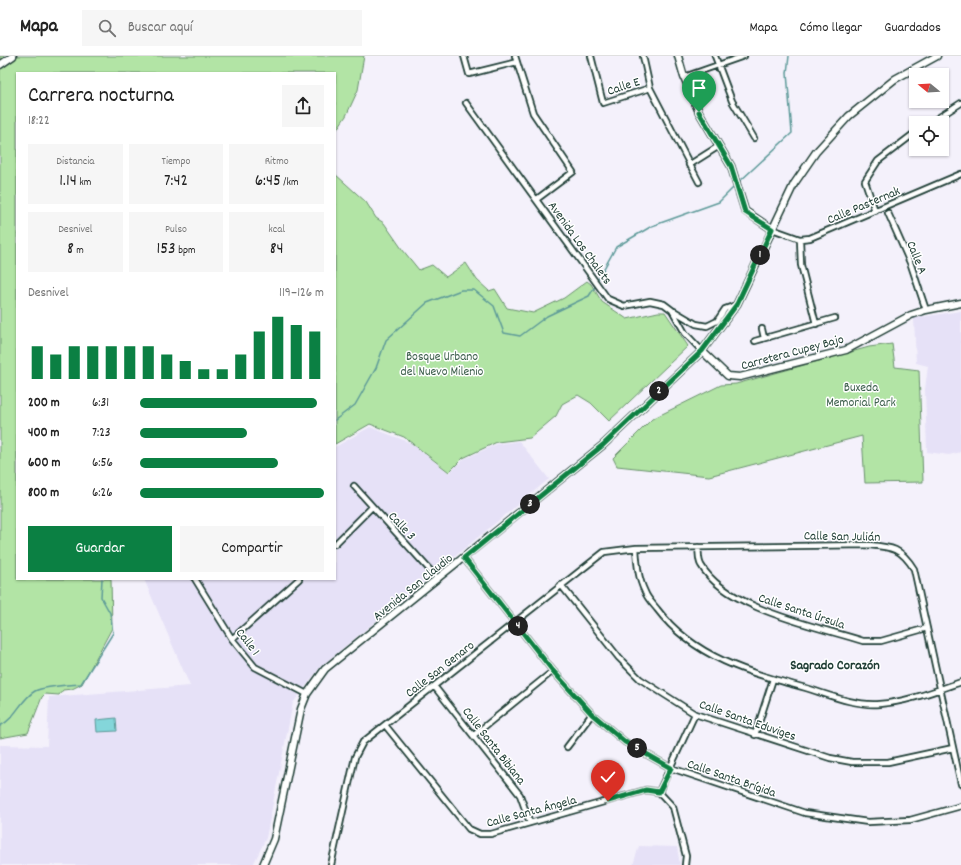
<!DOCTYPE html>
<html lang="es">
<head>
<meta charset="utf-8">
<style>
	body { margin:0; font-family:Dekko,sans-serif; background:#f6f6f6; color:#222; height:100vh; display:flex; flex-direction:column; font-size:15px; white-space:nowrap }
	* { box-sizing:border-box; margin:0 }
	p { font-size:13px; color:#767676 }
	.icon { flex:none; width:22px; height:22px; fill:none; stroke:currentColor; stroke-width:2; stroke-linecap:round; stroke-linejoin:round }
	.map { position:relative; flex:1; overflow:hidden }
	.drawer { position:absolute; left:16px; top:16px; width:320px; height:508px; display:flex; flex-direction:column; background:#fff; border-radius:0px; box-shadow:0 1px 3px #0004 }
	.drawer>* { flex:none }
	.needle { width:26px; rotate:288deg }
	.controls { position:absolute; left:909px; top:12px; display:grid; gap:8px }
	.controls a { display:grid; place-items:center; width:40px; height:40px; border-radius:0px; background:#fff; box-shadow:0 1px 3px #0004; font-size:20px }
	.pin { position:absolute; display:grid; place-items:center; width:34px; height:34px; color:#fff; margin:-41px -17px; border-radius:50% 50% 50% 0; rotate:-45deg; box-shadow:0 0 4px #0007 }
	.pin .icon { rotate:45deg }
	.km { position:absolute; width:20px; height:20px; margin:-10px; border-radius:50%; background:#222; color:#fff; font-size:11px; line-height:20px; text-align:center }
	.round { display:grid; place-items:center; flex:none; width:42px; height:42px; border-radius:0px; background:#f6f6f6 }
	.head { display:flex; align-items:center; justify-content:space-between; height:68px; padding:0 12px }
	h1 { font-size:22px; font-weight:600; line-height:30px }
	.stats { display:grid; grid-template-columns:repeat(3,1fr); gap:6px; height:68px; padding:4px 12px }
	.stats div { display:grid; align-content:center; border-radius:0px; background:#f6f6f6; text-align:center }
	.stats b { font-size:17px; font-weight:600 }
	.stats small { font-size:11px; font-weight:400 }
	.stats p { font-size:11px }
	.chart { height:112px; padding:8px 12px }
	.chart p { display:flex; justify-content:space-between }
	.chart svg { width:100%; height:72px; margin-top:4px; stroke:#0b8043; stroke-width:6 }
	.primary-button { display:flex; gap:8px; margin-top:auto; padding:8px 12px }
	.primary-button a { flex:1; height:46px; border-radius:0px; background:#0b8043; color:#fff; font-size:16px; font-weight:600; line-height:46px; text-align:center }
	.primary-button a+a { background:#f6f6f6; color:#222 }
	ul { padding:0 12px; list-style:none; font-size:13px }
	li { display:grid; grid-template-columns:64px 48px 1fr; align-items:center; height:30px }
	li i { height:10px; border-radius:5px; background:#0b8043 }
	header { display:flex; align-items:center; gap:24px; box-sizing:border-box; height:56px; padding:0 20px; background:#fff; border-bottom:1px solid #e0e0e0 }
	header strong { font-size:19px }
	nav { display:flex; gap:22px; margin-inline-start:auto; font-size:14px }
	.search { width:280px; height:36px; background:#f6f6f6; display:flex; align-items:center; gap:10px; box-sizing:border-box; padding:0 14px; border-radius:0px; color:#767676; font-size:15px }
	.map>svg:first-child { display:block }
	.built { fill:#e6e1f7 }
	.green { fill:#b2e4a5; stroke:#68906c }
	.water { fill:#84d6da; stroke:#5c9998 }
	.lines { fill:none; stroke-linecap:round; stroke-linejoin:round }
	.stream { stroke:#5c9998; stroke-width:1.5 }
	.street-casing { stroke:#1f3d34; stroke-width:8 }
	.secondary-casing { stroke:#1f3d34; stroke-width:9 }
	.street { stroke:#fff; stroke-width:4.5 }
	.secondary { stroke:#fff; stroke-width:6 }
	.route-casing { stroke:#fff; stroke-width:8 }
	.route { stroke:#0b8043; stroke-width:5 }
	.labels { text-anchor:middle; stroke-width:3; stroke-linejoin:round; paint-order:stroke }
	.street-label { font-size:13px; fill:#1f3d34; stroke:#fff }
	.park-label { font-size:13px; fill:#3c5e4b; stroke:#fff }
	.neighbourhood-label { font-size:14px; font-weight:bold; fill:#1f3d34; stroke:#fff }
</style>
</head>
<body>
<header>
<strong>Mapa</strong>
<div class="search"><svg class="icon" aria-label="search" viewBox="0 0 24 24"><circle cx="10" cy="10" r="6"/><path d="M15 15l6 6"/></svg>Buscar aquí</div>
<nav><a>Mapa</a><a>Cómo llegar</a><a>Guardados</a></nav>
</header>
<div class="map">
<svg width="961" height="809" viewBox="0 0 961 809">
	<rect width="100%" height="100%" fill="#f4f1fb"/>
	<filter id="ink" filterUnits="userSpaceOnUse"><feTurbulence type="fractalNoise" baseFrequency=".025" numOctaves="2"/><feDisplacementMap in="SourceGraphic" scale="8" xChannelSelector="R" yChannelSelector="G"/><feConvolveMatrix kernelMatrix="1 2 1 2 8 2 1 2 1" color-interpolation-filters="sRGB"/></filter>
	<g filter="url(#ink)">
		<path class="built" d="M961 255V396L949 399 927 396 925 333 928 310 916 307 914 262Z
			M370 371 411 387 449 417 464 403 497 388 519 385 549 423 321 610 293 647 266 782 253 809H0V689L47 690 49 641 190 630 144 523H335V391Z
			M639 790 677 791 680 809H633Z"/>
		<path class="green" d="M0 0H364L358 34 346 60 335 76V17H17V523H111L112 572 82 628 72 633 63 634 59 639 45 638 42 641 28 677 0 682Z
			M335 118 366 146 376 162 384 167 402 193 419 214 432 209 446 221 466 207 477 224 489 235 495 233 507 252 533 257 564 242 587 225 591 228 602 246 627 263 658 256H665L688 290 609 365 591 347 578 339 562 348 556 360 530 382 497 386 463 402 449 416 404 381 370 368 335 388Z
			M892 288 895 311 919 314 923 426 865 427 862 380 709 420 617 410 613 402 652 363 721 329 736 328 869 291Z"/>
		<path class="water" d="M116 662 117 675 97 676 96 664Z"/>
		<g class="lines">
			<path class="stream" d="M739 126 792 77 787 17 789 0
				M597 225 616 191 652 170 719 146 735 130
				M335 364 355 349 376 312 386 284 427 247 461 234H474L494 250 504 277 520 280 547 260 589 240 596 229
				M0 670C15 663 21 643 35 635 45 630 70 629 81 628L113 577 110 557 101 541 102 523"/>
			<defs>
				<path id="street" d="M464 0 469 18 517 6
					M515 0 533 57 573 116 537 143
					M591 0 603 47 650 32
					M643 0 650 32 699 126
					M715 0 732 45 754 82
					M684 21 744 0
					M466 47 608 243 624 250 650 245 664 248 672 254 685 277 702 295
					M930 67 961 47
					M689 109 719 90
					M875 155 865 125 878 105 916 76
					M888 157 911 209 926 254
					M772 173 800 183 810 182 961 118
					M800 183 801 209 816 268
					M674 255 696 268 707 270 717 265 725 253 736 249
					M762 273 764 282
					M755 285 835 262
					M354 430 438 523
					M335 488 372 451
					M698 491C699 496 698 504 701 509 726 553 816 570 863 585H881L927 572
					M636 492C637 507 638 522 645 536 647 542 653 548 657 553 694 602 750 617 806 632 829 639 855 650 879 648 907 646 935 635 961 626
					M464 502 553 615 592 658 625 686 671 712 805 757 868 766 910 764 961 750
					M195 523 232 583 255 611 307 638
					M561 529 619 602 640 623 695 658 830 702 852 706H888L953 692
					M232 583 299 523
					M434 630 520 739 530 767
					M385 669 469 773 480 778H491L646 734 659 736
					M474 679 553 615
					M755 679 773 623
					M567 691 592 658
					M659 736 695 658
					M659 736 673 751 686 800 685 809
					M331 809 355 701 363 686 604 496 636 492 869 489C892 491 901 492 914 513L961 728"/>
				<path id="secondary" d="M678 0 684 21 699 56 731 110 745 155 772 173
					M0 9 13 0
					M702 295 728 320 740 321 846 294 911 259 926 254 961 247
					M263 809 274 783 301 653 307 638 325 613 603 389 702 295 737 248 794 128 816 96 849 60 895 23 937 0"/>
			</defs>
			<use href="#street" class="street-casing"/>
			<use href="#secondary" class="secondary-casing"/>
			<use href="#street" class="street"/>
			<use href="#secondary" class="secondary"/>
		</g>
	</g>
	<g class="lines" filter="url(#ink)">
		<defs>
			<path id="route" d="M608 745 646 734 659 736 671 712 625 686 592 658 553 615 464 502 603 389 702 295 737 248 772 173 745 156 731 110 699 56"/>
		</defs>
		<use href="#route" class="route-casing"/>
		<use href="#route" class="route"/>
	</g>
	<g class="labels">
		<g class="street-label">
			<text transform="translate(623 29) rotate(-18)" y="5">Calle E</text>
			<text transform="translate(863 148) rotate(-23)" y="5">Calle Pasternak</text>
			<text transform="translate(581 186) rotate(54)" y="5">Avenida Los Chalets</text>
			<text transform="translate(918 201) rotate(68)" y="5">Calle A</text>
			<text transform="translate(792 295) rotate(-15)" y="5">Carretera Cupey Bajo</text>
			<text transform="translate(403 469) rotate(47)" y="5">Calle 3</text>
			<text transform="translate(842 479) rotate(1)" y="5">Calle San Julián</text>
			<text transform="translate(412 530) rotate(-39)" y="5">Avenida San Claudio</text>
			<text transform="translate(802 554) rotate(18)" y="5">Calle Santa Úrsula</text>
			<text transform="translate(249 585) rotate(52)" y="5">Calle 1</text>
			<text transform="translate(439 612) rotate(-38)" y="5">Calle San Genaro</text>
			<text transform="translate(748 663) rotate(19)" y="5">Calle Santa Eduviges</text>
			<text transform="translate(495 689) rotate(52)" y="5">Calle Santa Bibiana</text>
			<text transform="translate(732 721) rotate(19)" y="5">Calle Santa Brígida</text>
			<text transform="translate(531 754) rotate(-15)" y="5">Calle Santa Ángela</text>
		</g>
		<g class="park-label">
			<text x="442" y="304">Bosque Urbano<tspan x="442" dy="15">del Nuevo Milenio</tspan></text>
			<text x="861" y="335">Buxeda<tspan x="861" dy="15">Memorial Park</tspan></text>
		</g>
		<g class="neighbourhood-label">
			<text x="835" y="613">Sagrado Corazón</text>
		</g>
	</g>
</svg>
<div class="controls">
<a><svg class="needle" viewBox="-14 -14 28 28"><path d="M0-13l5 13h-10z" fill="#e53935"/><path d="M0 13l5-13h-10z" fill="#767676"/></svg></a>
<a><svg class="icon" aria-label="locate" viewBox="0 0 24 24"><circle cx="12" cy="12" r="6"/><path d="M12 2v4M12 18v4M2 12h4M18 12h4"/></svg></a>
</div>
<div class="pin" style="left:699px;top:56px;background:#1e9e55"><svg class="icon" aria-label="arrive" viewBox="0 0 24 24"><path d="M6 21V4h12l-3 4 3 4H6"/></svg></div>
<div class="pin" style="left:608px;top:745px;background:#d93025"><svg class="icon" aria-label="check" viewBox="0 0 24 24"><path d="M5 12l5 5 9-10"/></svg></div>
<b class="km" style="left:760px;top:199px">1</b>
<b class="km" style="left:659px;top:335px">2</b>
<b class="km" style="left:530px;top:448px">3</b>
<b class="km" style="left:518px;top:570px">4</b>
<b class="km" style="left:637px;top:692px">5</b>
<section class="drawer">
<div class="head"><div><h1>Carrera nocturna</h1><p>18:22</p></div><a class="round"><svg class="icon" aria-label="share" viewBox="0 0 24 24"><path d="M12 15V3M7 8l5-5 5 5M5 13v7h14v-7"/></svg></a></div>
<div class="stats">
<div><p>Distancia</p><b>1.14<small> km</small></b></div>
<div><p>Tiempo</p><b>7:42</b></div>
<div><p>Ritmo</p><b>6:45<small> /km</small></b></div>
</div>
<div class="stats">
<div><p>Desnivel</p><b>8<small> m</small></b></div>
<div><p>Pulso</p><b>153<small> bpm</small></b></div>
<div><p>kcal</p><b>84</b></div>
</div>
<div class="chart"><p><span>Desnivel</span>119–126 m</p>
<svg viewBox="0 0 160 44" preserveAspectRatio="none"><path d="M5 44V24M15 44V29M25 44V24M35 44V24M45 44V24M55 44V24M65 44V24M75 44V29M85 44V33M95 44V38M105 44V38M115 44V29M125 44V15M135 44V6M145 44V11M155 44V15"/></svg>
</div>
<ul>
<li><b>200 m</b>6:31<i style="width:96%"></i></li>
<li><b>400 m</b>7:23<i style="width:58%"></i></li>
<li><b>600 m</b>6:56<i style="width:75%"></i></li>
<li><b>800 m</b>6:26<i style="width:100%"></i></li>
</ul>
<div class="primary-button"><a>Guardar</a><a>Compartir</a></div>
</section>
</div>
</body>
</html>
